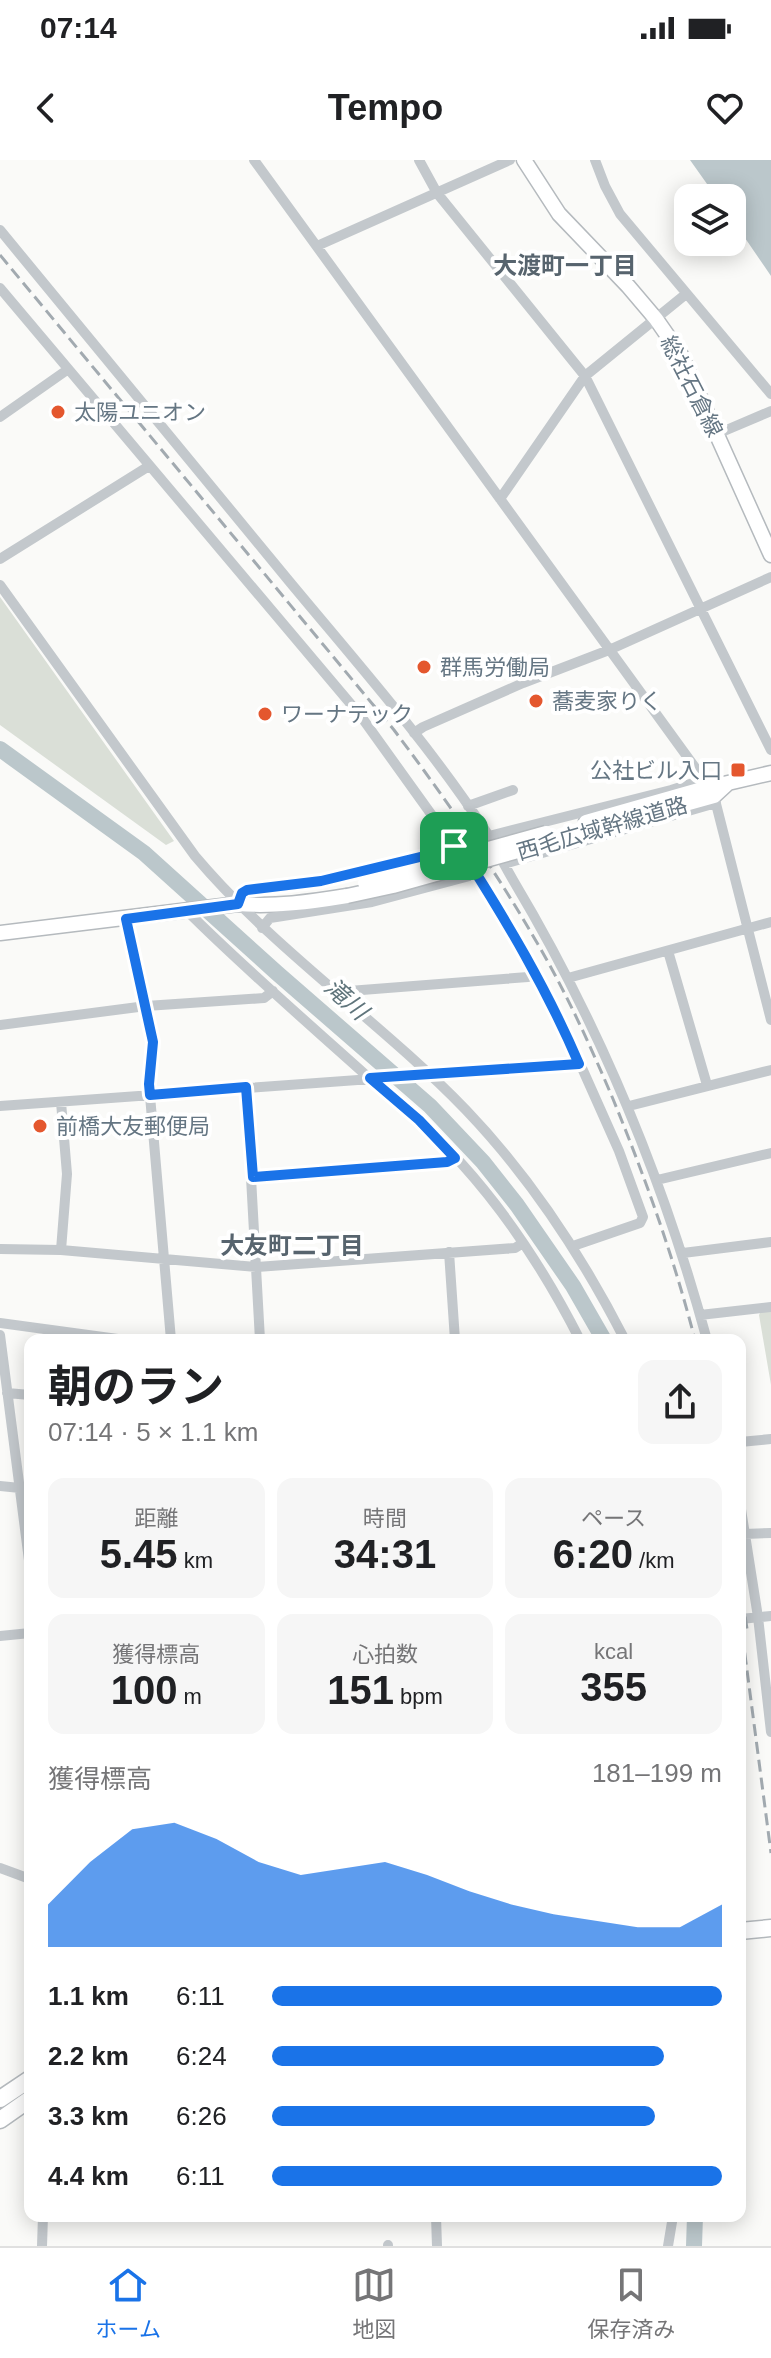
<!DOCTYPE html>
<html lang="ja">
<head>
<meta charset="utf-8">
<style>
	body { margin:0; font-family:Helvetica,"Noto Sans JP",sans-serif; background:#f6f6f6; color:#202124; height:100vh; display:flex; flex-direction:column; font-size:30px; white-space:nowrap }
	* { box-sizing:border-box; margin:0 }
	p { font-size:26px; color:#757577 }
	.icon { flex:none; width:44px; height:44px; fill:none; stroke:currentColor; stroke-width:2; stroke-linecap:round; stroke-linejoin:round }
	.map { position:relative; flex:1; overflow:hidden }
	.panel { position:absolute; left:24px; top:1174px; width:722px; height:888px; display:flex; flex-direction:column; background:#fff; border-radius:16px; box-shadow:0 4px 20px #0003 }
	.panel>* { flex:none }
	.controls { position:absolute; left:674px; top:24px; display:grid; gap:16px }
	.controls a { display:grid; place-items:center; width:72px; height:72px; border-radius:16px; background:#fff; box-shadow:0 4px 20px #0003; font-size:40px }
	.pin { position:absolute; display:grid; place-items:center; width:68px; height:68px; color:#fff; margin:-34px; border-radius:16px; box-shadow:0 4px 12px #0006 }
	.round { display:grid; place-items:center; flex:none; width:84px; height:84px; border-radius:16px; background:#f6f6f6 }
	.summary { display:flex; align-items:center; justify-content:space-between; height:136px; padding:0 24px }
	h1 { font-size:44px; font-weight:700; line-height:60px }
	.metrics { display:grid; grid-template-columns:repeat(3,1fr); gap:12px; height:136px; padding:8px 24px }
	.metrics div { display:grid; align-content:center; border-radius:16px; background:#f6f6f6; text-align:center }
	.metrics b { font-size:40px; font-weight:700 }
	.metrics small { font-size:22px; font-weight:400 }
	.metrics p { font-size:22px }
	.chart { height:224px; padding:16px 24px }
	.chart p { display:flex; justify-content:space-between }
	.chart svg { width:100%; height:144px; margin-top:8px; fill:#1a73e8; opacity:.7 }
	ul { padding:0 24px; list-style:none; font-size:26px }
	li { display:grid; grid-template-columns:128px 96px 1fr; align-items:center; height:60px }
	li i { height:20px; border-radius:10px; background:#1a73e8 }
	.status { display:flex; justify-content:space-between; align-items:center; height:56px; padding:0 40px; background:#fff; direction:ltr }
	.status svg { height:22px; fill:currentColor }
	header { display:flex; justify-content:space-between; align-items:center; height:104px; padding:0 24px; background:#fff; font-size:36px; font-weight:700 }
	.menu { display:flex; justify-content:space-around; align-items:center; height:112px; border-top:2px solid #e0e0e0; background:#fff; font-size:22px; color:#757577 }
	.menu a { display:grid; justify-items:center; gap:4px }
	.menu .on { color:#1a73e8 }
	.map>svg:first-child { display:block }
	.green { fill:#dadfd7 }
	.water { fill:#bbc7cb }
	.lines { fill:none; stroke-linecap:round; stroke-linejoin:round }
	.river { stroke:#bbc7cb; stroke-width:16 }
	.major-casing { stroke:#b5babe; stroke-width:17 }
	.highway-casing { stroke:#b4b9bd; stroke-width:19 }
	.minor { stroke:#c3c8cc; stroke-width:10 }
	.major { stroke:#fff; stroke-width:14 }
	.highway { stroke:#fff; stroke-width:16 }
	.rail { stroke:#a2aab0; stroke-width:3; stroke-dasharray:12 6; stroke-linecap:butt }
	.major-bridge-casing { stroke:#b5babe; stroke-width:17; stroke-linecap:butt }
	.major-bridge { stroke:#fff; stroke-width:14 }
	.route-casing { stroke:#fff; stroke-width:16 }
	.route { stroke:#1a73e8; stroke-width:10 }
	.poi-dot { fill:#e4572e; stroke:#fff; stroke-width:3 }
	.labels { text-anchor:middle; stroke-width:8; stroke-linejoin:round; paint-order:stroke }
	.street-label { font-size:22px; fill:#657683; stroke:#fff }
	.poi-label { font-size:22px; fill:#657683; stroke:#fff; text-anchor:start }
	.neighbourhood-label { font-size:24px; font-weight:bold; fill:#57646e; stroke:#fff }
	.water-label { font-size:24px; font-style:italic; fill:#60757c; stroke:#fff }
</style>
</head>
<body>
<div class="status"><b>07:14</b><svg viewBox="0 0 49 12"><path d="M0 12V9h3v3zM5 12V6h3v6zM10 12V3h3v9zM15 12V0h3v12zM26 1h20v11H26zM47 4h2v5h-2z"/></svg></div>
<header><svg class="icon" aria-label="back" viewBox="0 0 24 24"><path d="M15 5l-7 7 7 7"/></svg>Tempo<svg class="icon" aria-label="heart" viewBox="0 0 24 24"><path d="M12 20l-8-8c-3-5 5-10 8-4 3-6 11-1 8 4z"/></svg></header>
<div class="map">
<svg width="771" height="2086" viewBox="0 0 771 2086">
	<rect width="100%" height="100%" fill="#fafaf8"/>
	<path class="green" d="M0 437 174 681 166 685 0 565Z
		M771 1150V1225L759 1155 761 1151Z"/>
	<path class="water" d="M690 0H771V116L732 59V38H717Z"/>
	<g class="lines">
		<path class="river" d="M0 589 144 693 277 813 430 946 483 1002 517 1045 573 1126 604 1180
			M694 2086 695 2056"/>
		<defs>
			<path id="major" d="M524 0 559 54 628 126 656 159 681 195 771 395
				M635 658 714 636 727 624
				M586 662 702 629 771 613
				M0 773 238 744C274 747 311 742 347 736"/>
			<path id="highway" d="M740 1771 771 1768
				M0 1939 30 1919
				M0 1960 30 1939"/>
		</defs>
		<use href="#major" class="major-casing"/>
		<use href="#highway" class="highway-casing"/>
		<path class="minor" d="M254 0 702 617 693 623 671 630 489 676
			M419 0 437 33 585 216 771 590
			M595 0 605 26 620 54 771 234
			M0 70C96 188 193 304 289 421 357 503 429 584 487 673 496 688 504 705 513 720 599 864 663 1018 707 1180
			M317 86 510 0
			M0 128 360 555 454 686 462 691 498 749 557 852 619 991 643 1057 640 1063 573 1086
			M0 257 67 210
			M717 274 771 251
			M500 339 585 216 686 134
			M0 399 149 306
			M0 425 195 696C275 791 380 861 466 950 531 1018 582 1096 625 1180
			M414 573 423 567 523 523 609 490 771 417
			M714 636 771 860
			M468 646 513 630
			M504 704 716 643
			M238 744 242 733 247 730 321 721 449 690 454 686
			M187 751C244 808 307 862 367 916 399 944 432 972 461 1003 509 1056 548 1117 580 1180
			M126 759 153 882 149 924 171 1180
			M262 768 270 758 372 742 477 714
			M668 791 707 925
			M568 818 771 762
			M340 836 349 831 528 817 535 815
			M0 865 146 846 264 838 273 831
			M246 927 260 1180
			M0 946 579 904
			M629 946 771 910
			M253 1017 447 1002 455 998
			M657 1020 771 993
			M0 1089 61 1090 257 1107 515 1088 523 1083
			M61 1090 67 1014 61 942
			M449 1092 455 1180
			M683 1093 771 1082
			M700 1155 771 1147
			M0 1163 125 1180
			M0 1175 30 1408
			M7 1233 30 1235
			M740 1282 771 1279
			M0 1326 30 1329
			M740 1343 758 1457 771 1572
			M744 1374 771 1373
			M740 1459 771 1456
			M0 1476 30 1473
			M0 1708 30 1719
			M436 2056 437 2086
			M388 2085V2086
			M42 2086 43 2056
			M668 2086 673 2056"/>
		<use href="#major" class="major"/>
		<use href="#highway" class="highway"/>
		<path class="rail" d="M0 95 394 570C445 638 494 708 536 781 566 832 590 885 613 939 645 1017 674 1098 695 1180
			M740 1421 747 1469
			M740 1457 771 1693"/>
		<defs>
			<path id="major-bridge" d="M365 723 546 673
				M347 736 393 726 589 671"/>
		</defs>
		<use href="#major-bridge" class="major-bridge-casing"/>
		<use href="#major-bridge" class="major-bridge"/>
	</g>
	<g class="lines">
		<defs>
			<path id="route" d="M454 686 462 691C506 760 547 829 579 904L370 918 419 960 455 998 447 1002 253 1017 246 927 150 935 149 924 153 882 126 759 238 744 242 733 247 730 321 721 449 690Z"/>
		</defs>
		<use href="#route" class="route-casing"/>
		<use href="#route" class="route"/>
	</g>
	<g class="poi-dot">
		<circle cx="58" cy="252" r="8"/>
		<circle cx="424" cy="507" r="8"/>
		<circle cx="536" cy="541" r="8"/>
		<circle cx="265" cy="554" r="8"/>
		<rect x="730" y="602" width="16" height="16" rx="4"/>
		<circle cx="40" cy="966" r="8"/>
	</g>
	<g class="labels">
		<g class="street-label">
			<text transform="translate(692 226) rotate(63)" y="8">総社石倉線</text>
			<text transform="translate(602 668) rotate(-16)" y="8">西毛広域幹線道路</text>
		</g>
		<g class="poi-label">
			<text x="74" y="260">太陽ユニオン</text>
			<text x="440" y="515">群馬労働局</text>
			<text x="552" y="549">蕎麦家りく</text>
			<text x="281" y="562">ワーナテック</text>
			<text x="722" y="618" text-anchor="end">公社ビル入口</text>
			<text x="56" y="974">前橋大友郵便局</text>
		</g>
		<g class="neighbourhood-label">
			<text x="565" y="114">大渡町一丁目</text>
			<text x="292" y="1094">大友町二丁目</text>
		</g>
		<g class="water-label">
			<text transform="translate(346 839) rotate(42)" y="8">滝川</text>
		</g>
	</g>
</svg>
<div class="controls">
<a><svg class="icon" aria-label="layers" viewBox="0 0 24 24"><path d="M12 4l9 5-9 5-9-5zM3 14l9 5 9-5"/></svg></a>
</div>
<div class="pin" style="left:454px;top:686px;background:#1e9e55"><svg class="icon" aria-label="arrive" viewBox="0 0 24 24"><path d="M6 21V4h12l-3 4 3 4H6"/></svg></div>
<section class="panel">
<div class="summary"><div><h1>朝のラン</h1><p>07:14 · 5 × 1.1 km</p></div><a class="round"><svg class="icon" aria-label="share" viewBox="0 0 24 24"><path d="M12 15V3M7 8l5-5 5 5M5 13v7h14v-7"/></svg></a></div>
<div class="metrics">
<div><p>距離</p><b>5.45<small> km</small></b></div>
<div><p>時間</p><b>34:31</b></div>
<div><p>ペース</p><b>6:20<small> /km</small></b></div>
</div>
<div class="metrics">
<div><p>獲得標高</p><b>100<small> m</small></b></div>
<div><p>心拍数</p><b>151<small> bpm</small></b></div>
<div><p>kcal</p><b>355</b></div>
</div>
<div class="chart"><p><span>獲得標高</span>181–199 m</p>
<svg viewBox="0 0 160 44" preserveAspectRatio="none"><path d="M0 44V31L10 18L20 8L30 6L40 11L50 18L60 22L70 20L80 18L90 22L100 27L110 31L120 34L130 36L140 38L150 38L160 31V44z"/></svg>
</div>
<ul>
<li><b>1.1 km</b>6:11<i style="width:100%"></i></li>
<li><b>2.2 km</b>6:24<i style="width:87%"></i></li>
<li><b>3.3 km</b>6:26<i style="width:85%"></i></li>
<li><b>4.4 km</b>6:11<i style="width:100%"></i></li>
</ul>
</section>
</div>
<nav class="menu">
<a class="on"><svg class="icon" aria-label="home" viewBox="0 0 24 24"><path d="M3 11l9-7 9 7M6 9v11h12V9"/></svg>ホーム</a>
<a><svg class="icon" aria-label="map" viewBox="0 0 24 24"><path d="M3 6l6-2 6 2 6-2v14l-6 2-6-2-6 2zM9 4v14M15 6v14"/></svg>地図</a>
<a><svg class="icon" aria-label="saved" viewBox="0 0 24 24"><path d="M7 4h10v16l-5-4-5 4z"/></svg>保存済み</a>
</nav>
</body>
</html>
